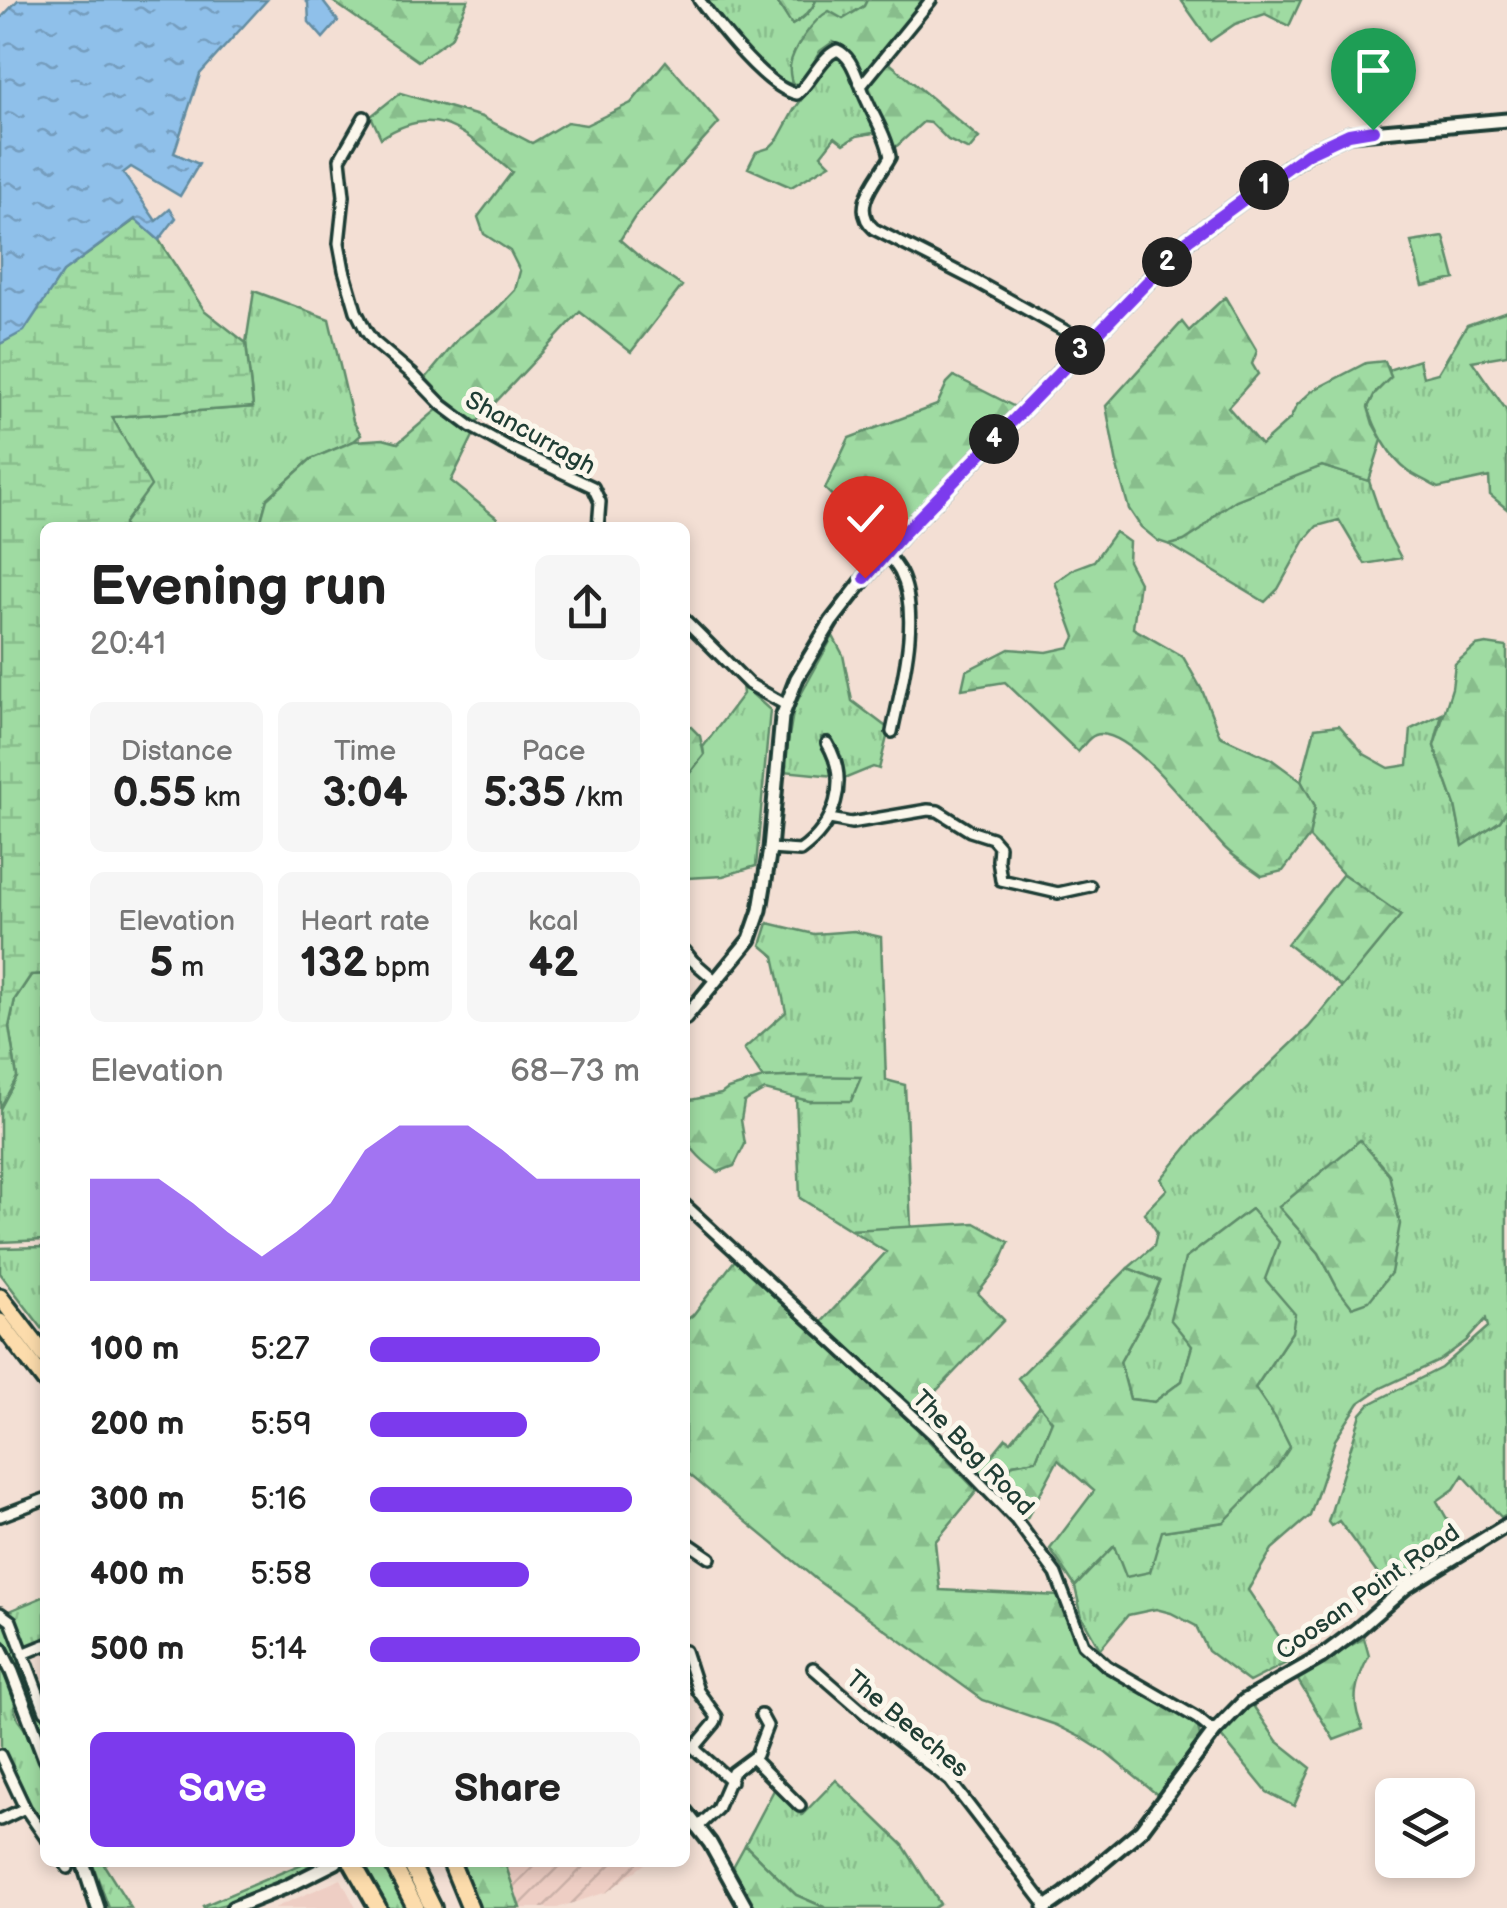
<!DOCTYPE html>
<html lang="en">
<head>
<meta charset="utf-8">
<style>
	body { margin:0; font-family:"Balsamiq Sans",sans-serif; background:#f6f6f6; color:#222; height:100vh; display:flex; flex-direction:column; font-size:38px; white-space:nowrap }
	* { box-sizing:border-box; margin:0 }
	p { font-size:32px; color:#767676 }
	.icon { flex:none; width:55px; height:55px; fill:none; stroke:currentColor; stroke-width:2; stroke-linecap:round; stroke-linejoin:round }
	.map { position:relative; flex:1; overflow:hidden }
	.panel { position:absolute; left:40px; top:522px; width:650px; height:1345px; display:flex; flex-direction:column; background:#fff; border-radius:15px; box-shadow:0 5px 15px #0003 }
	.panel>* { flex:none }
	.fabs { position:absolute; left:1375px; top:1778px; display:grid; gap:20px }
	.fabs a { display:grid; place-items:center; width:100px; height:100px; border-radius:15px; background:#fff; box-shadow:0 5px 15px #0003; font-size:50px }
	.pin { position:absolute; display:grid; place-items:center; width:85px; height:85px; color:#fff; margin:-102px -42px; border-radius:50% 50% 50% 0; rotate:-45deg; box-shadow:0 0 10px #0007 }
	.pin .icon { rotate:45deg }
	.km { position:absolute; width:50px; height:50px; margin:-25px; border-radius:50%; background:#222; color:#fff; font-size:28px; line-height:50px; text-align:center }
	.round { display:grid; place-items:center; flex:none; width:105px; height:105px; border-radius:15px; background:#f6f6f6 }
	.headline { display:flex; align-items:center; justify-content:space-between; height:170px; padding:0 50px }
	h1 { font-size:55px; font-weight:800; line-height:75px }
	.stats { display:grid; grid-template-columns:repeat(3,1fr); gap:15px; height:170px; padding:10px 50px }
	.stats div { display:grid; align-content:center; border-radius:15px; background:#f6f6f6; text-align:center }
	.stats b { font-size:42px; font-weight:800 }
	.stats small { font-size:28px; font-weight:400 }
	.stats p { font-size:28px }
	.chart { height:280px; padding:20px 50px }
	.chart p { display:flex; justify-content:space-between }
	.chart svg { width:100%; height:180px; margin-top:10px; fill:#7c3aed; opacity:.7 }
	.cta { display:flex; gap:20px; margin-top:auto; padding:20px 50px }
	.cta a { flex:1; height:115px; border-radius:15px; background:#7c3aed; color:#fff; font-size:40px; font-weight:800; line-height:115px; text-align:center }
	.cta a+a { background:#f6f6f6; color:#222 }
	ul { padding:0 50px; list-style:none; font-size:32px }
	li { display:grid; grid-template-columns:160px 120px 1fr; align-items:center; height:75px }
	li i { height:25px; border-radius:12px; background:#7c3aed }
	.map>svg:first-child { display:block }
	.built { fill:#eecec4 }
	.industrial { fill:url(#industrial-furrows) }
	.grass { fill:url(#grass-tufts); stroke:#5f8c6b; stroke-width:2.5; fill-rule:evenodd }
	.forest { fill:url(#forest-firs); stroke:#5f8c6b; stroke-width:2.5 }
	.wetland { fill:url(#wetland-marsh); stroke:#5f8c6b; stroke-width:2.5 }
	.water { fill:url(#water-ripples); stroke:#628ca1; stroke-width:2.5 }
	.lines { fill:none; stroke-linecap:round; stroke-linejoin:round }
	.street-casing { stroke:#1f3d34; stroke-width:16 }
	.secondary-casing { stroke:#1f3d34; stroke-width:19 }
	.highway-casing { stroke:#1f3d34; stroke-width:22 }
	.street { stroke:#fbf7ec; stroke-width:9 }
	.secondary { stroke:#fbf7ec; stroke-width:11 }
	.highway { stroke:#fcdcac; stroke-width:15 }
	.route-casing { stroke:#fff; stroke-width:20 }
	.route { stroke:#7c3aed; stroke-width:12 }
	.labels { text-anchor:middle; stroke-width:10; stroke-linejoin:round; paint-order:stroke }
	.street-label { font-size:25px; fill:#1f3d34; stroke:#fbf7ec }
</style>
</head>
<body>
<div class="map">
<svg width="1507" height="1908" viewBox="0 0 1507 1908">
	<defs>
		<pattern id="industrial-furrows" width="10" height="10" patternUnits="userSpaceOnUse" patternTransform="scale(2.5)"><rect width="10" height="10" fill="#eecec4"/><path d="M-1 1l2-2M0 10L10 0M9 11l2-2" fill="none" stroke="#ccb2a9"/></pattern>
		<pattern id="grass-tufts" width="24" height="20" patternUnits="userSpaceOnUse" patternTransform="scale(2.5)"><rect width="24" height="20" fill="#9fdba2"/><path d="M3 7l-1-3M5 7V3M7 7l1-3M15 17l-1-3M17 17v-4M19 17l1-3" fill="none" stroke="#88bd8c"/></pattern>
		<pattern id="forest-firs" width="22" height="20" patternUnits="userSpaceOnUse" patternTransform="scale(2.5)"><rect width="22" height="20" fill="#9fdba2"/><path d="M5 1l3.5 6h-7zM16 11l3.5 6h-7z" fill="#88bd8c"/></pattern>
		<pattern id="wetland-marsh" width="20" height="14" patternUnits="userSpaceOnUse" patternTransform="scale(2.5)"><rect width="20" height="14" fill="#9fdba2"/><path d="M1 5h8M5 5V1M11 12h8M15 12V8" fill="none" stroke="#88bd8c"/></pattern>
		<pattern id="water-ripples" width="26" height="14" patternUnits="userSpaceOnUse" patternTransform="scale(2.5)"><rect width="26" height="14" fill="#8fc0ea"/><path d="M2 4q2-2 4 0t4 0M15 11q2-2 4 0t4 0" fill="none" stroke="#749dbe"/></pattern>
	</defs>
	<rect width="100%" height="100%" fill="#f3dfd4"/>
	<filter id="ink" filterUnits="userSpaceOnUse"><feTurbulence type="fractalNoise" baseFrequency=".01" numOctaves="2"/><feDisplacementMap in="SourceGraphic" scale="20" xChannelSelector="R" yChannelSelector="G"/><feConvolveMatrix kernelMatrix="1 2 1 2 8 2 1 2 1" color-interpolation-filters="sRGB"/></filter>
	<g filter="url(#ink)">
		<path class="built" d="M341 1879 356 1908H274Z"/>
		<path class="industrial" d="M505 1863H646L607 1892 557 1908H520Z"/>
		<path class="grass" d="M703 0H776L792 25C803 19 812 11 816 0H867L864 6 843 19 790 66 792 84C768 82 721 20 703 0Z
			M1181 0H1301L1289 26 1265 14 1235 24 1210 41Z
			M836 57 844 62 878 132 857 136 844 144 835 137 821 155 830 164 791 187 748 168 756 152 769 148 778 139 794 110 829 61Z
			M1444 237 1455 279 1423 286 1411 242Z
			M254 291 329 319 353 421 361 435 354 441 311 459 267 499 259 527H124L111 417 253 407 246 343Z
			M1507 311V355L1472 361 1507 411V509L1490 495 1489 477 1438 488C1428 482 1417 477 1408 471 1389 457 1375 429 1368 407L1375 393 1391 377 1388 370 1419 360 1423 377 1438 373 1467 325Z
			M1322 466 1369 481 1385 528 1401 558 1365 564 1339 520 1317 526 1305 540 1278 589 1265 602 1170 545C1199 537 1209 515 1234 501 1261 485 1294 476 1322 466Z
			M833 636 843 655 852 701 889 729 879 769 873 767 844 779 840 756 828 736 821 737 822 747 835 776 783 771 794 707Z
			M742 685 770 710 756 866 723 876 687 878 685 884V779L704 755 703 747 743 694Z
			M1442 714 1434 746 1455 805 1463 845 1500 821 1507 810V1514L1501 1517 1463 1475 1454 1489 1437 1501 1460 1542 1387 1587 1339 1521 1331 1526 1328 1522 1361 1414 1370 1404 1441 1368 1488 1327 1486 1319 1466 1341 1439 1361 1381 1388 1359 1403 1335 1440 1310 1516 1272 1549 1248 1590 1294 1659 1249 1682 1208 1651 1196 1626 1171 1613 1156 1609 1128 1615 1100 1649 1082 1617 1075 1587 1114 1545 1162 1531 1224 1522 1276 1419 1255 1388 1292 1332 1276 1294 1265 1279 1250 1210 1185 1259 1192 1346 1182 1381 1154 1402 1130 1399 1120 1362 1147 1313 1160 1281 1128 1268 1154 1246 1157 1232 1144 1213 1167 1189 1161 1179 1197 1135 1309 1027 1400 916 1343 874 1309 837 1315 806 1301 781 1315 728 1339 725 1364 754 1389 768 1408 765 1411 729ZM1279 1207 1369 1301 1338 1289 1319 1253Z
			M768 923 814 934 854 931 881 937 886 1080 905 1085 911 1228 851 1230 800 1198 796 1097 809 1101 806 1076 763 1078 744 1049 786 1012 774 956 761 945Z
			M45 974V1240L0 1242V1109L17 1077 9 1027 15 999 31 975Z
			M45 1247V1332L0 1273V1248Z
			M1041 1404 1052 1420 1036 1460 1013 1464 996 1487 978 1472 1006 1438 1011 1441Z
			M45 1596V1641L28 1647C18 1638 18 1622 9 1611Z
			M0 1620 7 1625 27 1681H30L45 1720V1736L23 1680H21L0 1638Z
			M0 1666 16 1700 14 1708 18 1720 29 1735 45 1777V1833L26 1800 1 1747Z
			M836 1780 903 1845 940 1904 934 1908H826L796 1895 745 1845 775 1788 802 1815Z
			M92 1863H106L104 1865 131 1908H109Z
			M304 1863H322C295 1876 232 1908 204 1908L203 1906Z"/>
		<path class="forest" d="M331 0H468L451 38 418 61Z
			M776 0H816C812 11 802 19 792 25Z
			M867 0H926L861 76C854 61 849 48 833 42L820 51 802 84H792C791 78 789 72 790 66 792 49 814 19 829 11L843 19 864 6Z
			M666 61 719 123 636 215 620 240 642 259 682 286 631 352 580 312 476 423 449 403 426 378 460 337 496 310 515 290 520 271 510 251 484 234 478 217 512 172C468 137 440 99 381 138L371 116 400 93 482 117 532 143 567 122 586 125 631 103Z
			M887 61 979 138 969 150 948 140 931 123 923 122 898 145 893 148 867 93 873 78Z
			M1225 297 1257 351 1252 364 1258 374 1228 407 1261 445 1290 419 1297 405 1312 391 1366 363 1385 361 1391 377 1375 393 1368 407 1373 424 1382 440 1369 481 1322 466 1236 500 1217 513 1201 530 1184 541 1170 545 1158 541 1141 527 1129 509 1118 470 1106 406 1182 322 1189 331Z
			M954 376 1017 408 884 544 862 525 864 512 853 498 840 503 825 489 849 438 937 405 947 383Z
			M440 407 475 432 451 481 497 518 494 528H259L267 499 311 459 354 441 383 439 398 443Z
			M1115 532 1129 542 1128 561 1139 582 1133 628 1183 657 1202 690 1220 736 1271 759 1301 781 1315 806 1309 837 1283 871 1262 876C1250 867 1235 858 1225 848 1198 820 1139 736 1101 734 1090 734 1085 744 1078 752L1005 682 962 689 966 671 1009 649 1047 652 1070 647 1075 637 1055 582 1075 568 1094 561Z
			M1486 644 1507 647V810L1500 821 1463 846 1455 805 1434 746 1452 688 1455 664 1476 646Z
			M685 721 700 736 704 755 685 779Z
			M1343 874 1401 915 1342 987 1287 944Z
			M806 1076 861 1077 851 1101H809L765 1090 744 1102 741 1120 745 1144 734 1166 718 1172C704 1162 692 1152 685 1136V1101L721 1094 728 1089 763 1078Z
			M1360 1140 1389 1174 1400 1224 1391 1273 1369 1301 1352 1307 1338 1289 1319 1253 1279 1207Z
			M1251 1209 1279 1242 1265 1279 1295 1314 1292 1332 1255 1388 1276 1419 1290 1447 1277 1467 1224 1522 1162 1531 1150 1572 1126 1577 1114 1546 1075 1586 1050 1549 1094 1491 1058 1460 1027 1518 996 1487 1013 1464 1036 1460 1052 1421 1018 1378 1128 1268 1160 1281 1147 1313 1120 1362 1130 1399 1154 1402 1182 1381 1192 1346 1170 1319 1185 1259Z
			M975 1223 1009 1242 999 1266 978 1293 1004 1320 916 1412 819 1325 886 1252 851 1230Z
			M735 1260 915 1427 977 1491 935 1542 940 1590 1059 1596 1076 1642 1091 1660 1127 1685 1179 1712 1189 1720 1198 1728 1200 1737 1197 1745 1160 1797 1106 1753 1082 1738 1056 1725 983 1700 818 1581 685 1471V1321L693 1315Z
			M1364 1638 1369 1656C1355 1683 1350 1701 1363 1729L1334 1740 1296 1677Z
			M1252 1704 1277 1741 1311 1768 1294 1806 1267 1792 1221 1736Z
			M745 1845 796 1895 826 1908H756L733 1867Z
			M363 1863H383L408 1908H387Z
			M458 1863H505L520 1908H476Z"/>
		<path class="wetland" d="M136 219 159 240 204 310 246 343 253 407 112 417 151 486 124 523V527L45 528V974L31 975 15 999 9 1027 17 1077 0 1108V344L24 330 63 272Z"/>
		<path class="water" d="M18 0H267L200 74 174 153 199 164 180 196 131 167 123 173 156 221 170 209 176 218 159 240 135 219 63 272 24 331 0 344V19Z
			M305 0H326L324 3 338 21 323 38 309 22 308 3Z"/>
		<g class="lines">
			<defs>
				<path id="street" d="M699 0C718 25 767 89 797 94 812 81 820 58 837 50 851 56 855 73 861 86
					M931 0 861 86C869 110 886 132 890 157 878 179 849 207 874 229L972 279 1087 343
					M364 117 340 159 344 196 339 243 344 270 356 311 366 331 373 341 412 374 442 405 470 426 510 448 593 487 600 502 598 528
					M886 552C891 559 896 565 900 572 922 615 901 687 892 732
					M685 620 749 684 786 705
					M830 819 851 823 928 810 938 811 970 831 992 838 999 846 998 860 1001 880 1058 893 1090 886
					M770 849 800 851C835 826 850 781 827 743
					M685 951 693 961 716 981
					M685 1205 935 1436 1016 1520 1056 1574 1083 1644 1107 1666 1197 1718 1214 1732
					M0 1516 45 1499
					M685 1541 710 1558
					M0 1613 11 1621 45 1711
					M685 1651 698 1691 717 1717 715 1723 694 1748
					M23 1654 45 1645
					M813 1668 876 1723 950 1781 1047 1907
					M687 1742 731 1781
					M0 1755 25 1808 45 1837
					M752 1758 800 1806
					M0 1820 25 1808
					M698 1827 717 1809 733 1772 756 1755 767 1726 761 1715
					M64 1862 68 1868"/>
				<path id="secondary" d="M685 1018 750 939 760 910 770 849 782 717 797 678 831 622 865 578 902 535 1188 240 1308 153 1349 134 1507 120
					M0 1648 12 1672 45 1759
					M685 1811 710 1843 746 1908
					M83 1862 98 1908
					M233 1908 288 1886 336 1862
					M1045 1908 1065 1894 1141 1830 1214 1732 1244 1701 1321 1657 1358 1629 1406 1587 1507 1525"/>
				<path id="highway" d="M0 1297 45 1356
					M0 1322 45 1381
					M352 1862 378 1908
					M392 1862 416 1908
					M410 1862 433 1908
					M451 1862 470 1908"/>
			</defs>
			<use href="#street" class="street-casing"/>
			<use href="#secondary" class="secondary-casing"/>
			<use href="#highway" class="highway-casing"/>
			<use href="#street" class="street"/>
			<use href="#secondary" class="secondary"/>
			<use href="#highway" class="highway"/>
		</g>
	</g>
	<g class="lines" filter="url(#ink)">
		<defs>
			<path id="route" d="M865 578 902 535 1188 240 1308 153 1349 134 1373 130"/>
		</defs>
		<use href="#route" class="route-casing"/>
		<use href="#route" class="route"/>
	</g>
	<g class="labels">
		<g class="street-label">
			<text transform="translate(531 432) rotate(29)" y="9">Shancurragh</text>
			<text transform="translate(974 1452) rotate(46)" y="9">The Bog Road</text>
			<text transform="translate(1367 1591) rotate(-35)" y="9">Coosan Point Road</text>
			<text transform="translate(908 1723) rotate(40)" y="9">The Beeches</text>
		</g>
	</g>
</svg>
<div class="fabs">
<a><svg class="icon" aria-label="layers" viewBox="0 0 24 24"><path d="M12 4l9 5-9 5-9-5zM3 14l9 5 9-5"/></svg></a>
</div>
<div class="pin" style="left:1373px;top:130px;background:#1e9e55"><svg class="icon" aria-label="arrive" viewBox="0 0 24 24"><path d="M6 21V4h12l-3 4 3 4H6"/></svg></div>
<div class="pin" style="left:865px;top:578px;background:#d93025"><svg class="icon" aria-label="check" viewBox="0 0 24 24"><path d="M5 12l5 5 9-10"/></svg></div>
<b class="km" style="left:1264px;top:185px">1</b>
<b class="km" style="left:1167px;top:262px">2</b>
<b class="km" style="left:1080px;top:350px">3</b>
<b class="km" style="left:994px;top:439px">4</b>
<section class="panel">
<div class="headline"><div><h1>Evening run</h1><p>20:41</p></div><a class="round"><svg class="icon" aria-label="share" viewBox="0 0 24 24"><path d="M12 15V3M7 8l5-5 5 5M5 13v7h14v-7"/></svg></a></div>
<div class="stats">
<div><p>Distance</p><b>0.55<small> km</small></b></div>
<div><p>Time</p><b>3:04</b></div>
<div><p>Pace</p><b>5:35<small> /km</small></b></div>
</div>
<div class="stats">
<div><p>Elevation</p><b>5<small> m</small></b></div>
<div><p>Heart rate</p><b>132<small> bpm</small></b></div>
<div><p>kcal</p><b>42</b></div>
</div>
<div class="chart"><p><span>Elevation</span>68–73 m</p>
<svg viewBox="0 0 160 44" preserveAspectRatio="none"><path d="M0 44V19L10 19L20 19L30 25L40 32L50 38L60 32L70 25L80 12L90 6L100 6L110 6L120 12L130 19L140 19L150 19L160 19V44z"/></svg>
</div>
<ul>
<li><b>100 m</b>5:27<i style="width:85%"></i></li>
<li><b>200 m</b>5:59<i style="width:58%"></i></li>
<li><b>300 m</b>5:16<i style="width:97%"></i></li>
<li><b>400 m</b>5:58<i style="width:59%"></i></li>
<li><b>500 m</b>5:14<i style="width:100%"></i></li>
</ul>
<div class="cta"><a>Save</a><a>Share</a></div>
</section>
</div>
</body>
</html>
